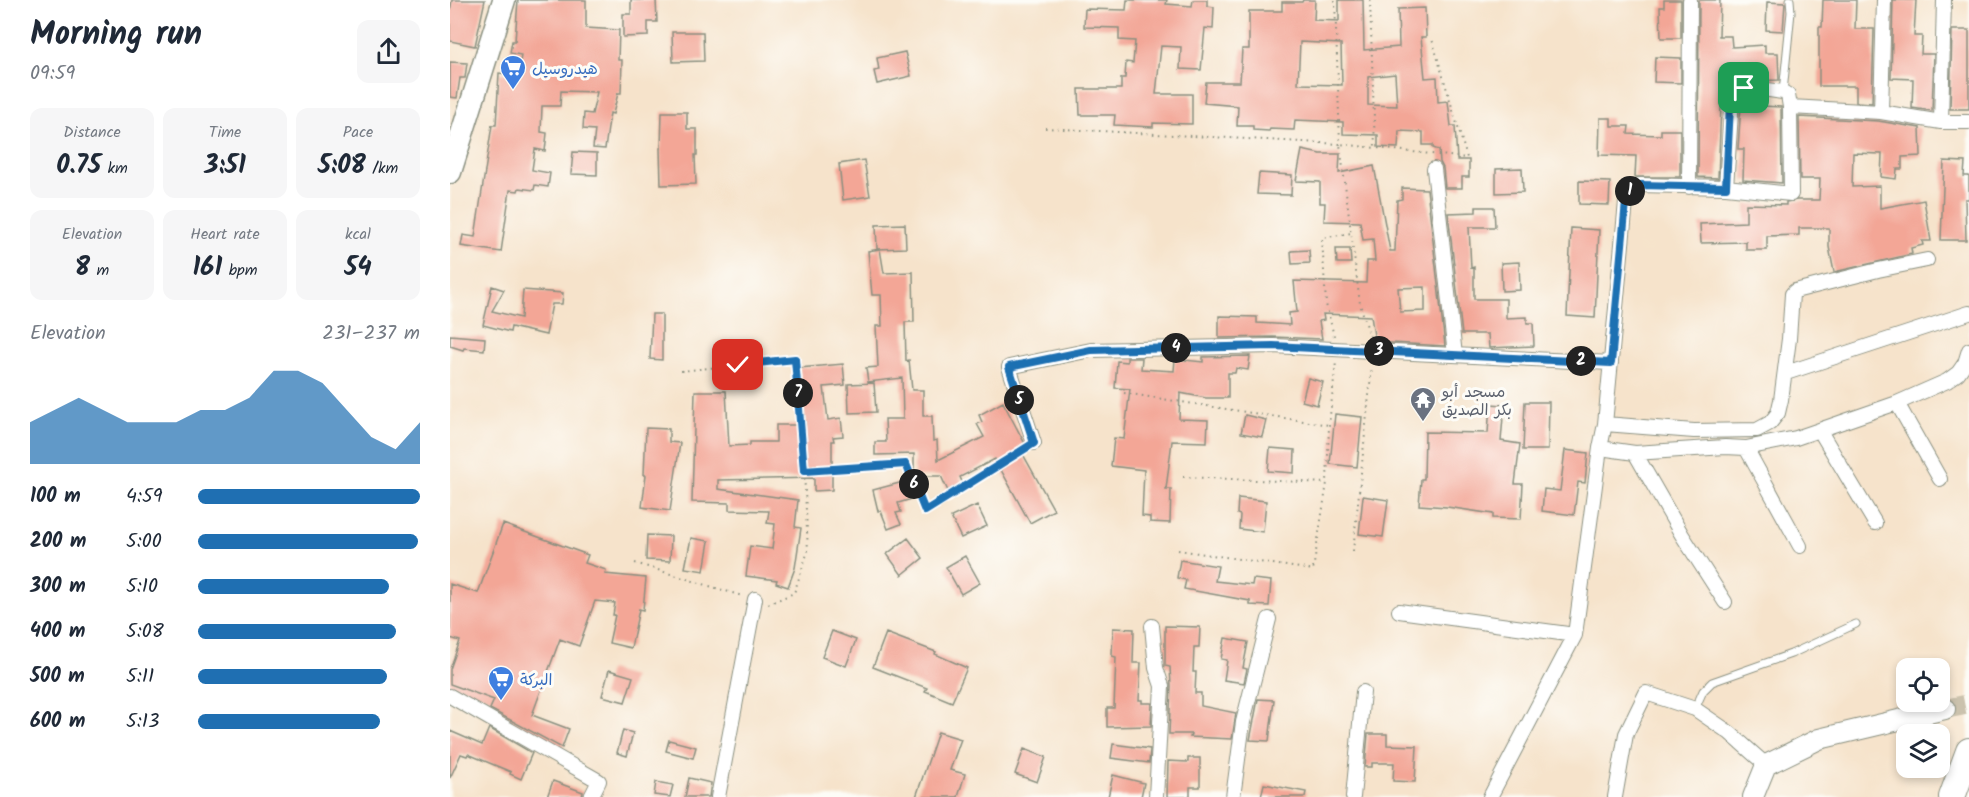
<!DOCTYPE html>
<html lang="en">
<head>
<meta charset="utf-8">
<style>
	body { margin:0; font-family:Kalam,"Playpen Sans Arabic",sans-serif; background:#f6f6f7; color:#1f2937; height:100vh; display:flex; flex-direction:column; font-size:22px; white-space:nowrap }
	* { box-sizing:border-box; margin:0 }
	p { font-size:20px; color:#747a83 }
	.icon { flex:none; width:33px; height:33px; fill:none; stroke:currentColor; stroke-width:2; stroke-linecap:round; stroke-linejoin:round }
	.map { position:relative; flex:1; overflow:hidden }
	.sheet { display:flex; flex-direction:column; background:#fff; width:450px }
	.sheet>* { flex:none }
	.fabs { position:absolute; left:1446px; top:658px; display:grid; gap:12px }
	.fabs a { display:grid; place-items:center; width:54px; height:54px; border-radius:12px; background:#fff; box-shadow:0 3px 9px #0003; font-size:30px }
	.pin { position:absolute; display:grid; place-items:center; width:51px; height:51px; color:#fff; margin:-26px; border-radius:12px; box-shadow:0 3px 9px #0006 }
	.km { position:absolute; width:30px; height:30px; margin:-15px; border-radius:50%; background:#222; color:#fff; font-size:16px; line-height:30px; text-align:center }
	.round { display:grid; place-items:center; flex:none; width:63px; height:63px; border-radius:12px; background:#f6f6f7 }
	.head { display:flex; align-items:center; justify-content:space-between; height:102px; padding:0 30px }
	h1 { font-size:33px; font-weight:700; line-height:45px }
	.stats { display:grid; grid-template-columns:repeat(3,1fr); gap:9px; height:102px; padding:6px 30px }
	.stats div { display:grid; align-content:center; border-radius:12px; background:#f6f6f7; text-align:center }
	.stats b { font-size:26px; font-weight:700 }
	.stats small { font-size:16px; font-weight:400 }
	.stats p { font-size:16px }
	.chart { height:168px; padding:12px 30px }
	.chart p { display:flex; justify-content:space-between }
	.chart svg { width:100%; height:108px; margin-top:6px; fill:#1f6fb2; opacity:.7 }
	ul { padding:0 30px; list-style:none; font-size:20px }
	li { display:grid; grid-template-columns:96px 72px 1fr; align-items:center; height:45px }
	li i { height:15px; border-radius:8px; background:#1f6fb2 }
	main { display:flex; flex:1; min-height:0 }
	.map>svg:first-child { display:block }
	.building { fill:#f3a696; fill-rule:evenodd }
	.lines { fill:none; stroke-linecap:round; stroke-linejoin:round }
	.secondary-tunnel { stroke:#cbc2ad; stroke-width:20; stroke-dasharray:20 10; stroke-linecap:butt }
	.service-casing { stroke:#8a9080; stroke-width:9 }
	.minor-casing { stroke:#8a9080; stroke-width:16 }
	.secondary-casing { stroke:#8a9080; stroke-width:22 }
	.primary-casing { stroke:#8a9080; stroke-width:25 }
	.motorway-casing { stroke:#8a9080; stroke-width:28 }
	.path { stroke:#8a9080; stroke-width:2; stroke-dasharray:1.5 4.5; stroke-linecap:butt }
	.service { stroke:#fff; stroke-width:7 }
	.minor { stroke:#fff; stroke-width:14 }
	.secondary { stroke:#fff; stroke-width:20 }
	.primary { stroke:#fff; stroke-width:22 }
	.motorway { stroke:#fff; stroke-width:26 }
	.route-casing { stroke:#fff; stroke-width:12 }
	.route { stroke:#1f6fb2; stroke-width:8 }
	.labels { text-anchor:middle; stroke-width:6; stroke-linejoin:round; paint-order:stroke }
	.shop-label { font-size:16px; fill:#366cbe; stroke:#fdfcf7; text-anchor:start }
	.worship-label { font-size:16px; fill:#5b616d; stroke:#fdfcf7; text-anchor:start }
</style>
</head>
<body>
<main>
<section class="sheet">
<div class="head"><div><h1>Morning run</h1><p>09:59</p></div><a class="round"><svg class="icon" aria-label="share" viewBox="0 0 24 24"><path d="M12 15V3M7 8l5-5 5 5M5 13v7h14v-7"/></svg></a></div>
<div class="stats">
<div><p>Distance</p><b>0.75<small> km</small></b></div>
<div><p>Time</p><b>3:51</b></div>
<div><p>Pace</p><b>5:08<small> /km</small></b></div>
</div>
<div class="stats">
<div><p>Elevation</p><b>8<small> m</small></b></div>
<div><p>Heart rate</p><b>161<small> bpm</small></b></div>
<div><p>kcal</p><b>54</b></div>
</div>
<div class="chart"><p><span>Elevation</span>231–237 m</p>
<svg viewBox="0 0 160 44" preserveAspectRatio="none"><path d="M0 44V27L10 22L20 17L30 22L40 27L50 27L60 27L70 22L80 22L90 17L100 6L110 6L120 11L130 22L140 33L150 38L160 27V44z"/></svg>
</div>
<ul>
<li><b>100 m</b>4:59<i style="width:100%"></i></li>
<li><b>200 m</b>5:00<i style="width:99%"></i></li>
<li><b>300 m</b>5:10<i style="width:86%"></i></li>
<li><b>400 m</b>5:08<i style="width:89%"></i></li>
<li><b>500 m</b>5:11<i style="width:85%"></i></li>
<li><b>600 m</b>5:13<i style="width:82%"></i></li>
</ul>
</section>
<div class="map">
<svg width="1519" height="797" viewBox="0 0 1519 797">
	<rect width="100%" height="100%" fill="#fdfcf7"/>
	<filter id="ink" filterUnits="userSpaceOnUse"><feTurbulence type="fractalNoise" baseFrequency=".0167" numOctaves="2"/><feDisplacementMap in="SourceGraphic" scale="12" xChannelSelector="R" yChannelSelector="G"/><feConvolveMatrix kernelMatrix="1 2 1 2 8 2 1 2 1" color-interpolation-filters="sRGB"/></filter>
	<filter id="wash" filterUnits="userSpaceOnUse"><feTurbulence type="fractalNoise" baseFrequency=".008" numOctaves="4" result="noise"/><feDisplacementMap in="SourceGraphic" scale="24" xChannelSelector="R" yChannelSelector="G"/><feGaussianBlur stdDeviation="1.35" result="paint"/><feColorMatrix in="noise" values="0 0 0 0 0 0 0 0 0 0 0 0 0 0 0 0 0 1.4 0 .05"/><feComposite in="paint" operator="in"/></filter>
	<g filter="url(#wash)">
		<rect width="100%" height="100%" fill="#f6e3cb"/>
		<g id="blocks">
			<path class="building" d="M2 0H35L25 46 0 41V11Z
				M68 0H136V28L169 30 168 60H172L171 93H168L163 114 160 113 155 149 143 148 145 130 133 129 134 113 142 114 147 92 111 91 110 106H92L91 132 97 133 95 151 85 149 82 170 100 173 98 187 85 185 84 190 69 188 68 191 60 190 51 252 11 246 13 235 25 237 42 125H46L49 73 57 74 58 68 69 69 71 55 60 53 62 41H65Z
				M181 0H206L207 22H198V36L173 37V14H181Z
				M677 0H717L716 4 742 6 743 0H757V6L764 7 763 29 755 28 751 70 730 69 731 47 711 46 706 94H742V124L703 123V127L664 125 665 115H630L629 89H671V78H675L676 62 683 63 685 41 669 40V28L634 27 635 9 676 10Z
				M853 0H865L864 20 889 21V0H913L914 50 949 47 948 9 975 8 976 37H971L975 78 987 77 988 102 998 101 1001 126H1005L1007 160H1019V177H1012V188H995L993 168 990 162 989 150 983 148V145H973V132L949 131 948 148 928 147V135L893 134V122L845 120 844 130 820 129 819 131 803 130V126H787L788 106 754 103 756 82H790L792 49H799V11H832V2H852ZM850 42 891 44 892 85 848 84ZM945 74 947 106 918 105V77Z
				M1214 0H1231V38H1211L1210 7H1214Z
				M1249 0H1270L1269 36H1281L1282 47 1315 45V53H1328L1329 80 1272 82 1268 178 1248 177Z
				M1373 0H1406L1405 29H1424L1422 103 1406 102V86H1369V27H1372Z
				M1443 0H1466L1464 36H1472L1471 54H1484L1482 111 1462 108 1463 79 1441 78Z
				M1317 2 1335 3 1333 31 1316 30Z
				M1502 30H1519V109H1500Z
				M222 32H253L254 61 223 62Z
				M455 52 461 76 427 84 424 71 429 70 427 58Z
				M1205 57 1231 58V83L1204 82Z
				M0 62 17 63 15 78H10L7 98 0 97Z
				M1291 105 1331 107 1332 183 1293 180 1294 149H1288Z
				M212 112H237V129H247V155H245L246 184 211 185 210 148H211Z
				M1349 117 1428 121 1470 128 1471 156 1452 157V169H1447L1446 179 1431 177 1432 154 1403 153 1402 187 1430 186V208L1474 200 1481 241H1472L1473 245 1461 248 1462 254 1384 272 1379 247V228H1349V235L1317 236V250H1296V242L1251 243 1250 224 1296 222V204L1336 205V202L1347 200H1369L1370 179H1350Z
				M1150 118H1161V126H1179L1178 134 1211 135V130H1230V177H1185L1186 156 1149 155Z
				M852 150 870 154H890L889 173 924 166 940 251H945L947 200 952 199V188L977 189 995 346 925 342 921 316 873 314 874 320 869 321 872 339 823 337 769 338V316L807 317V323L840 325 839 313 847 312 844 281 916 283 917 261H925L923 239 913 240 910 222 874 221 875 203H870V182L846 181ZM975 287V311L950 312 948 288Z
				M123 152 147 153V175L121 174Z
				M414 160 420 196 393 200 389 164Z
				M1494 161 1515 162 1514 176H1519V199H1515L1516 240H1491Z
				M1072 168 1073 192 1046 193V169Z
				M809 173 842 175 841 195 807 194Z
				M1129 181 1160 182 1159 205 1129 204Z
				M1026 207H1044L1045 227H1019L1021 268 1024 267V299H1056V318L1077 317V323H1083L1084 346 1039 348 1038 334H1012L998 213 1026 212Z
				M455 224 456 248 427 249 426 225Z
				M1121 228 1149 230 1145 318 1117 316Z
				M430 249 434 273 463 272 464 322H455L456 361 459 360 462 390H473V416H482L483 441 487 440 488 460 534 437 527 424 532 422 529 415 553 402 575 444 569 447 604 510 580 523 545 459 510 477 513 484 498 491 491 476H464V454L425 455V442H436L435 419H453L452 378 418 382 416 368 428 367 426 326H432L431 295H422L418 251Z
				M886 249H900L901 263H887Z
				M859 250 860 263 842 264 841 251Z
				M1069 262 1070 290 1052 291 1051 263Z
				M42 286 54 290 42 311 71 318 73 290 113 293 112 304H102L96 335 61 327 60 332 33 325Z
				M202 314H212V360L200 359Z
				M0 335 35 338 34 350 14 348 13 350 0 346Z
				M800 356 798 370 786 368 785 373H778V398H756L730 393 729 419 758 420 757 442 722 441 716 489H721L720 523 700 522V517L692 516 694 470 661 466 664 438 674 439 680 389 665 388 667 361 677 362V358H692L691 369 724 371 725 359 753 362V357Z
				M393 364 395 385 374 387 378 420 391 418 393 436 383 437 384 441H382V490L364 491V478L268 480V489L348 500 345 527 351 528 345 568 338 587 326 583 327 580 296 576 300 546 322 549 325 524 317 523 319 511 279 510V503L242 502 245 391H276L279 446 300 445V442H326V425H355L349 368Z
				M858 378 873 382 867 405 852 401Z
				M424 383 426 412 399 413 398 384Z
				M1075 402H1099L1098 450H1073Z
				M1040 404 1054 405 1051 441 1070 444 1065 484H1073L1071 519 1043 518V514L997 507 969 505 971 479H974L975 432 1038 433Z
				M885 414 912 417 907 467 880 464Z
				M795 415 816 420 812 437 791 433Z
				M196 428 219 429V442L230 443 220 511 192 507 196 475H194Z
				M820 448 845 450 844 473 818 471Z
				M1115 450 1138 453 1135 483 1128 482 1124 515 1092 511 1094 489 1110 491Z
				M457 481 462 499 448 503 451 512 446 513 451 524 438 529 431 511H428L423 490Z
				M913 496 938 500 933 537 909 534Z
				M788 498 816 501 813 532 789 529 790 515 787 514Z
				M527 505 537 526 511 538 501 517Z
				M53 524 138 555 135 563 156 570 155 574 196 578 193 610 189 609 181 648 159 643 165 615H163L165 603 145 601 129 646 110 639 82 715 119 729 112 748 40 709 44 700 0 684V669L10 641 0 638V584L28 593Z
				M197 535 221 536 220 561 196 560Z
				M241 538 259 541 254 571 235 568Z
				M458 538 473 558 452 575 437 554Z
				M515 556 530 583 511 594 496 567Z
				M730 560 768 566 765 581 802 585 803 579 821 581 819 606 800 605V601L734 589 736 580 727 578Z
				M715 626 750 627 749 647H744L743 672H746L745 693H751V706L786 713 782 739 740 737 741 734H719L721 686 720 667 715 666Z
				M663 628 684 629 683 663H691L689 700H692V703H702L701 726 657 727V708H664L666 657 662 656Z
				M382 631 406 640 396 666 372 657Z
				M436 633 486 652 485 654 517 668 502 702 475 691 477 688 423 667Z
				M775 638 798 642 793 668 797 669 794 683 774 680 777 660 771 659Z
				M159 670 183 677 175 702 152 696Z
				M808 699 824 700 819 741 800 740Z
				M39 728 82 753 71 779 60 774 61 772 18 754 17 756 11 754 0 778V731L32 745Z
				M173 730 183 733 177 756 167 753Z
				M488 732 511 739 500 770 515 774 508 797H466Z
				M918 734H937V745L967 746 965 782 943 781 944 763H922V767H915Z
				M219 740 246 747 243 758 216 751Z
				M663 744 700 749 699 763 661 758Z
				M574 749 596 757 587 782 565 774Z
				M738 758H750V787H740V797H717L718 761 738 762Z
				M663 775 694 783 691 797H658Z
				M239 778 261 783 259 797H235Z
				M103 781 133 792 132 797H97Z
				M206 782 223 785 220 797 204 795Z
				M814 784 856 792 855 797H811Z"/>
		</g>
	</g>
	<g filter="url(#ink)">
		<use href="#blocks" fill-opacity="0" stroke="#8a9080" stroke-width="1.5"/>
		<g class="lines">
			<path class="secondary-tunnel" d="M1495 709 1519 704"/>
			<defs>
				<path id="service" d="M1333 92 1341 12 1340 0
					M1245 709 1253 691 1262 682 1341 654 1406 624"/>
				<path id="minor" d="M1340 107 1431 112 1491 122H1519
					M1431 112 1434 0
					M1491 122 1494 0
					M984 169 1005 355
					M1239 187 1240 0
					M1336 373 1519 313
					M1447 403 1490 479
					M1155 424 1244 431 1307 430 1320 423 1328 413 1331 400 1339 339 1342 294 1345 291 1428 270 1477 260
					M1370 431 1425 523
					M584 443 559 367 641 350 823 346 1161 363
					M1150 448 1185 453 1275 447 1296 448 1346 438 1447 403 1497 381 1508 373 1515 363 1519 350
					M1296 448 1350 546
					M1185 453 1232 535 1275 602
					M949 611 1125 635
					M702 626 706 668 712 686 706 797
					M0 696 149 781 141 797
					M268 797 305 599
					M783 797 793 722 819 619
					M903 797 913 692
					M1040 797 1125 635 1150 448 1155 424 1176 202 1180 191 1190 185 1276 187 1341 194 1340 107 1338 95 1333 92C1315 90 1294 83 1282 98L1276 187
					M1165 797 1176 734 1196 693 1245 709 1280 733 1316 765"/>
				<path id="secondary" d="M1303 797 1316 765 1369 739 1495 709"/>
				<path id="primary" d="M0 172 54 0"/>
				<path id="motorway" d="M1502 797 1519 751"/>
			</defs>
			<use href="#service" class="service-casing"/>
			<use href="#minor" class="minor-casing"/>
			<use href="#secondary" class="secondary-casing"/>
			<use href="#primary" class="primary-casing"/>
			<use href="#motorway" class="motorway-casing"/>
			<path class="path" d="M920 0 925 148
				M595 128 890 144 885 0
				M884 336 876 304 872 238 901 233
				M920 337 910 304 890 144 1017 158 982 39
				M231 371 345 359 354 471 456 464 475 511 574 449
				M674 393 879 425
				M733 477 877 483
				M728 550 863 570 877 483 879 425 886 362
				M903 551 922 366
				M185 563 292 596
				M318 604 344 593 358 551 354 471"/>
			<use href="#service" class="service"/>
			<use href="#minor" class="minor"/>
			<use href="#secondary" class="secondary"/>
			<use href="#primary" class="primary"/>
			<use href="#motorway" class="motorway"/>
		</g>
	</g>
	<g class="lines" filter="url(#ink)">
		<defs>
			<path id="route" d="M288 365 345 359 354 471 456 464 475 511 584 443 559 367 641 350 823 346 1161 363 1176 202 1180 191 1190 185 1276 187 1280 105C1282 96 1286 92 1294 88"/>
		</defs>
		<use href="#route" class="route-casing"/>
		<use href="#route" class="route"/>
	</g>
	<defs>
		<symbol id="supermarket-pin" viewBox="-11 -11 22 30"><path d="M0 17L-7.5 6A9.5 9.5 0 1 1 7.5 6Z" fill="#3f7fe0" stroke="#fdfcf7"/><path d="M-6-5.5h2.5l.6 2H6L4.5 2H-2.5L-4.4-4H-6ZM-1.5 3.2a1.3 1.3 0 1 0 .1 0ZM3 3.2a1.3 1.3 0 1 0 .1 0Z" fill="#fff"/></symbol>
		<symbol id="temple-pin" viewBox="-11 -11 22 30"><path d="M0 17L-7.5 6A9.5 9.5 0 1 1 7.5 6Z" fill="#6b7280" stroke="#fdfcf7"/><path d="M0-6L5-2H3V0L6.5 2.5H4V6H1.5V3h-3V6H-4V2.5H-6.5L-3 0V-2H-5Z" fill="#fff"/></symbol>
	</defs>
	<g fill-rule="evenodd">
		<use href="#supermarket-pin" x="48" y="53" width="30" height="40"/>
		<use href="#temple-pin" x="958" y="385" width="30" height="40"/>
		<use href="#supermarket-pin" x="36" y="664" width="30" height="40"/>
	</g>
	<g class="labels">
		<g class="shop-label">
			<text x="82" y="74">هيدروسيل</text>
			<text x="70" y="685">البركة</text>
		</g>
		<g class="worship-label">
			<text x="992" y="397">مسجد أبو<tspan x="992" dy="18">بكر الصديق</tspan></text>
		</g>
	</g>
</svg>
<div class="fabs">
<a><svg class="icon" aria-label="locate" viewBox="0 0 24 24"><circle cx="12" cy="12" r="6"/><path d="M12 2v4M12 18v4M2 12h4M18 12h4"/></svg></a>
<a><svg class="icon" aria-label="layers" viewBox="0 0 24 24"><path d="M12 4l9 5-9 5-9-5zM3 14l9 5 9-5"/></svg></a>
</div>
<div class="pin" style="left:1294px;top:88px;background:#1e9e55"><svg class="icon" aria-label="arrive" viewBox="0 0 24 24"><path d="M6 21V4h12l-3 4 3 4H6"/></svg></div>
<div class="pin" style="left:288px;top:365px;background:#d93025"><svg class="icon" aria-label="check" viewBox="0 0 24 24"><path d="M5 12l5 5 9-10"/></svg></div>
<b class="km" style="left:1180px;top:191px">1</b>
<b class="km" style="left:1131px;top:361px">2</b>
<b class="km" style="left:929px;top:351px">3</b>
<b class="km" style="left:726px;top:348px">4</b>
<b class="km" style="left:569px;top:400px">5</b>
<b class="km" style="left:464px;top:484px">6</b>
<b class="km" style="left:348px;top:393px">7</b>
</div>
</main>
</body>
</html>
